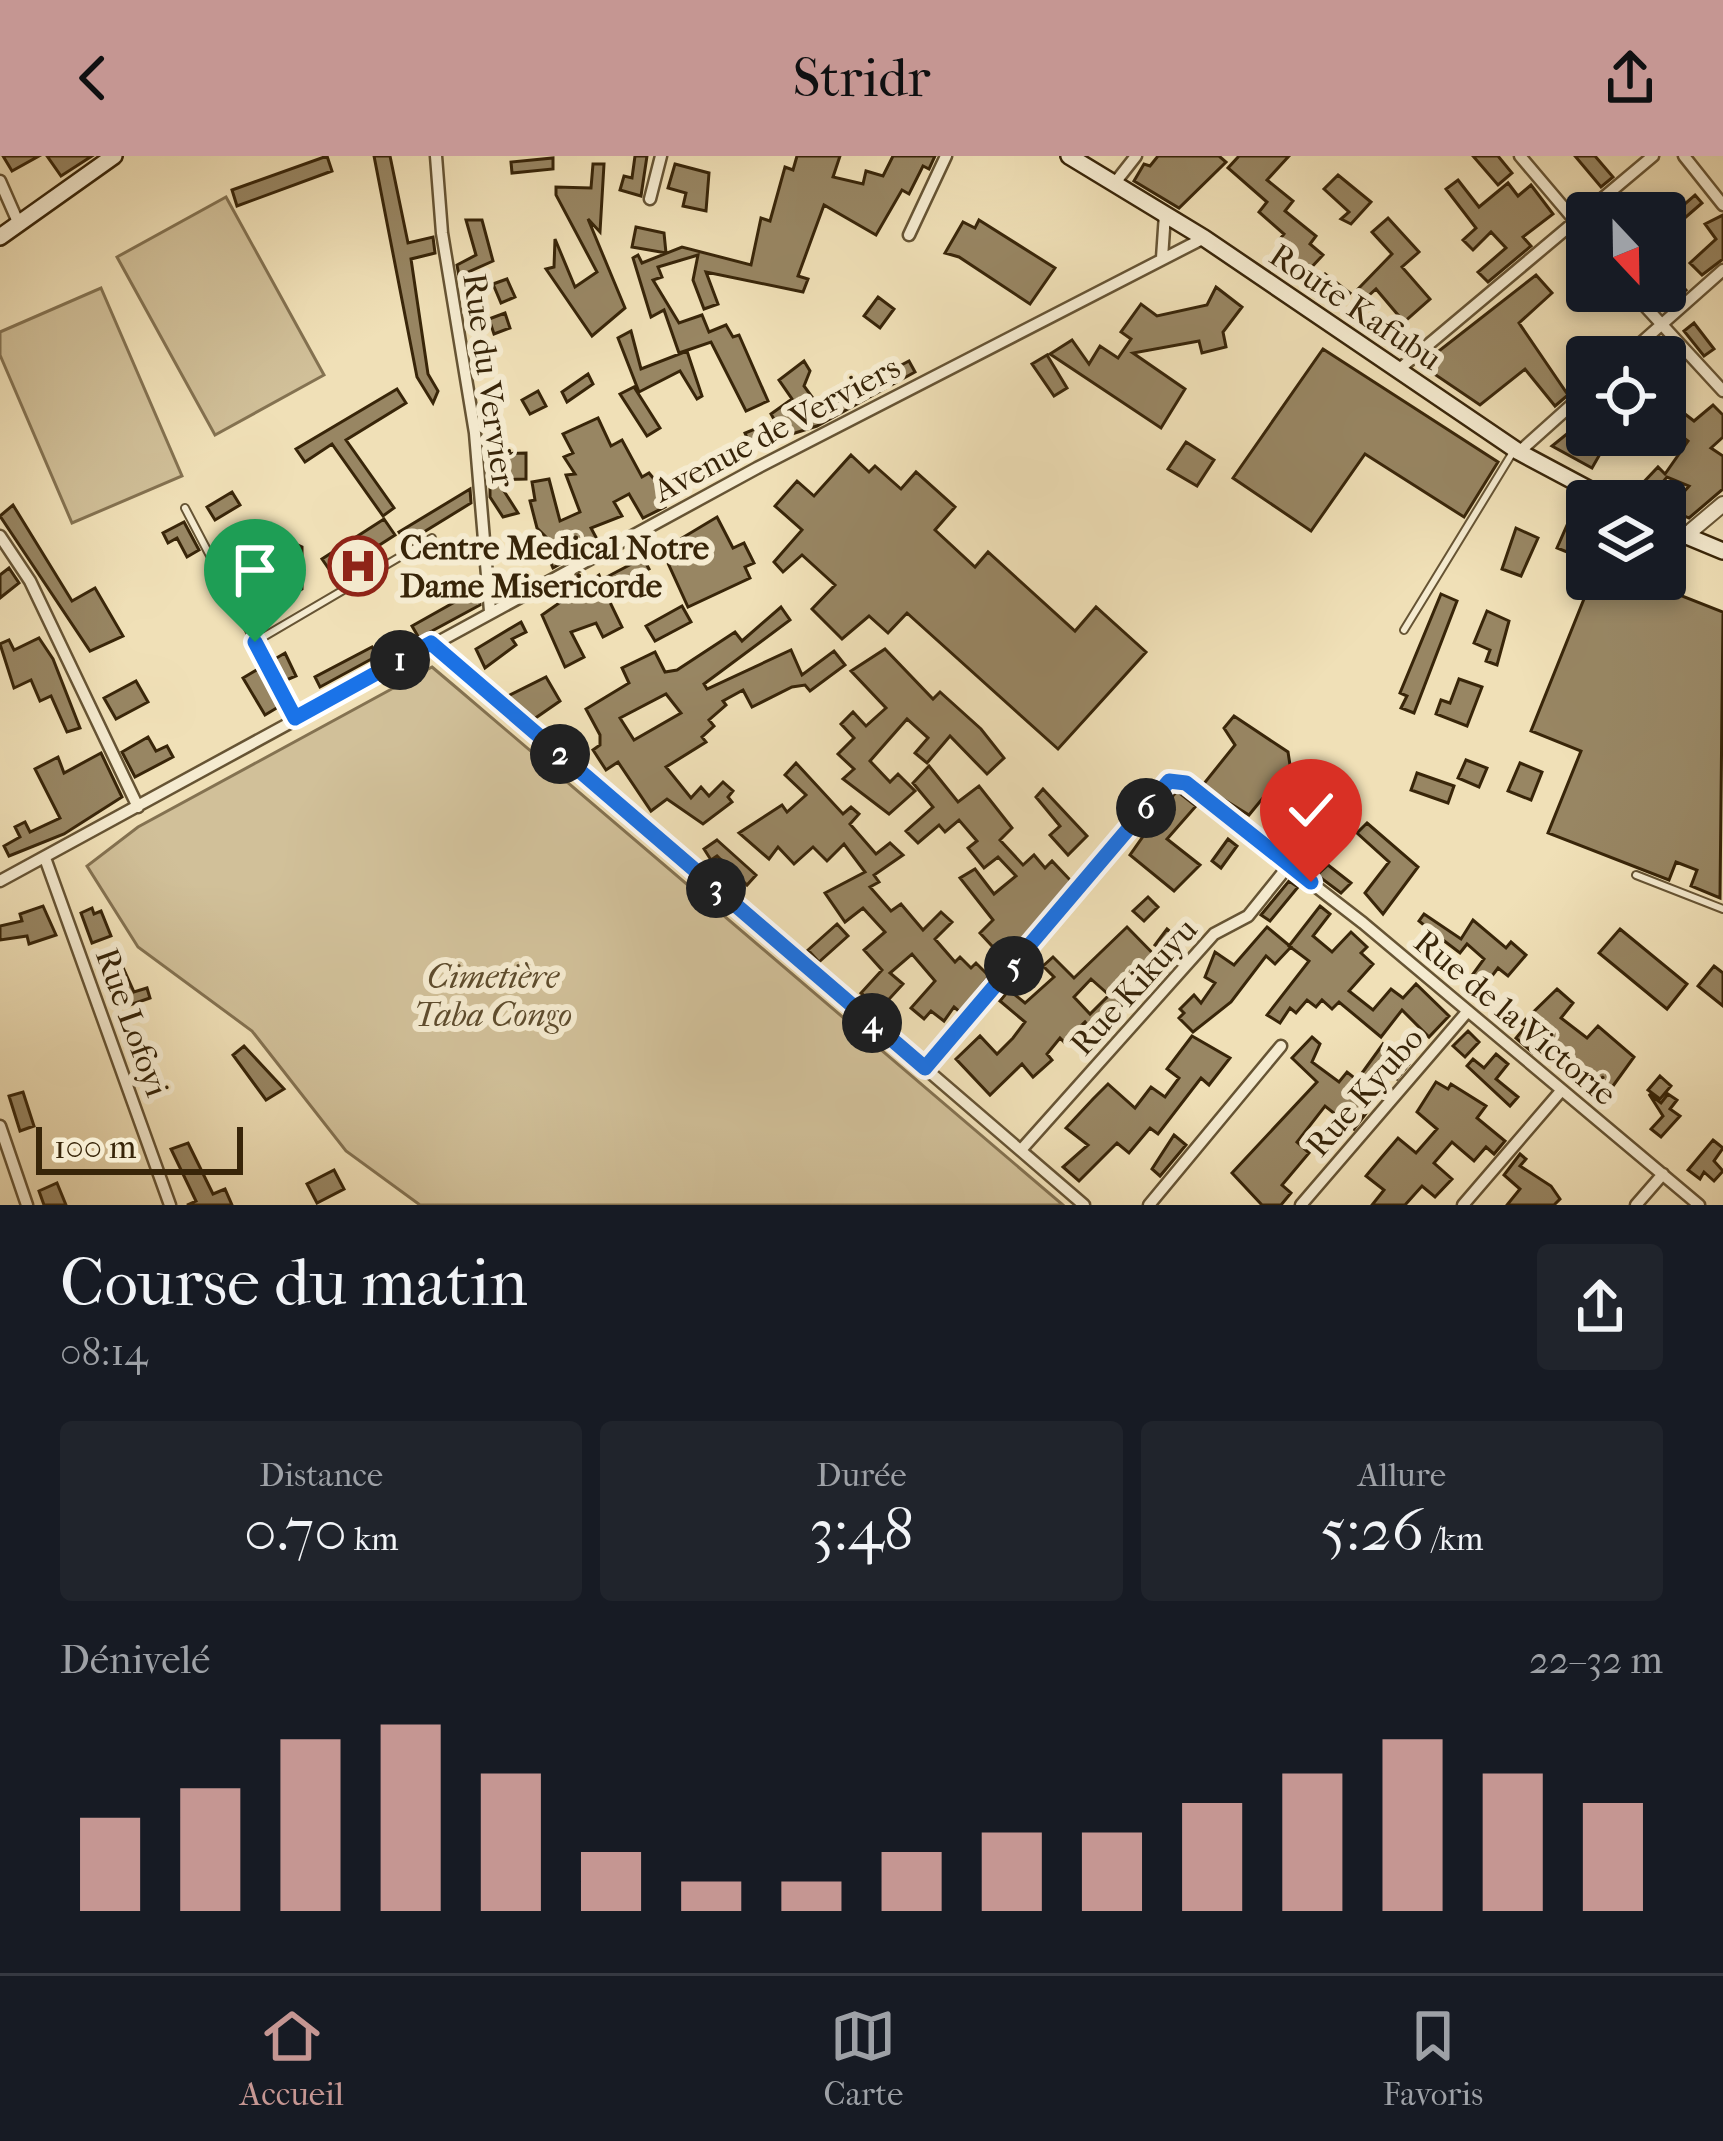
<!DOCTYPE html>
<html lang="fr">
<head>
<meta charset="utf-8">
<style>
	body { margin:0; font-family:"IM FELL French Canon",serif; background:#20242c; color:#f1f3f6; height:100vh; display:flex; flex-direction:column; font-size:45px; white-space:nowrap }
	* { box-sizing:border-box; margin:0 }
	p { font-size:39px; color:#9ea1a6 }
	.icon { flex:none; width:66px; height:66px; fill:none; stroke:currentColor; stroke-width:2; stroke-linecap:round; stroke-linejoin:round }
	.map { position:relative; height:1049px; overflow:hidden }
	.drawer { display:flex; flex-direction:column; background:#171b24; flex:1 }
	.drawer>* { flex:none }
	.needle { width:78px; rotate:158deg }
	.controls { position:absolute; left:1566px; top:36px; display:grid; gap:24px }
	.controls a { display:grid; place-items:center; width:120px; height:120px; border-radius:12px; background:#171b24; box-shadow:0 6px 18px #0003; font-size:60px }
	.scale { position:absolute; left:36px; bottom:30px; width:207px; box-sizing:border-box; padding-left:12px; border:6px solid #382509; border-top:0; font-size:33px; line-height:42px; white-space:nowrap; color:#382509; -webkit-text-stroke:9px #f5ebd0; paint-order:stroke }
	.pin { position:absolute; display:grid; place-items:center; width:102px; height:102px; color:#fff; margin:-123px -51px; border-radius:50% 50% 50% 0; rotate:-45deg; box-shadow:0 0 12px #0007 }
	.pin .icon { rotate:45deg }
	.km { position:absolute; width:60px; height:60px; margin:-30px; border-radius:50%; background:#222; color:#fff; font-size:33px; line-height:60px; text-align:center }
	.round { display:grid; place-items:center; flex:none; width:126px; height:126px; border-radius:12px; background:#20242c }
	.head { display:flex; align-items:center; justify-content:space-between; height:204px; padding:0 60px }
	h1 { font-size:66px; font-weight:600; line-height:90px }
	.stats { display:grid; grid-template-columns:repeat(3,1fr); gap:18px; height:204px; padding:12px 60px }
	.stats div { display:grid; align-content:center; border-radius:12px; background:#20242c; text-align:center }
	.stats b { font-size:60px; font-weight:600 }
	.stats small { font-size:33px; font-weight:400 }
	.stats p { font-size:33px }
	.chart { height:336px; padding:24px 60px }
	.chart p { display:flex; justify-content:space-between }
	.chart svg { width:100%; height:216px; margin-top:12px; stroke:#c59692; stroke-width:6 }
	header { display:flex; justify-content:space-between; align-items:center; height:156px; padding:0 60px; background:#c59692; color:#111; font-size:54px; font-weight:600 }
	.menu { display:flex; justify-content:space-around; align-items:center; height:168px; border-top:3px solid #363941; background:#171b24; font-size:33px; color:#9ea1a6 }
	.menu a { display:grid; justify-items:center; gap:6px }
	.menu .selected { color:#c59692 }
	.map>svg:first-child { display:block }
	.green { fill:#d1c099; stroke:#847251; stroke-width:3 }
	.building { fill:#988663; stroke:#382509; stroke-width:3; fill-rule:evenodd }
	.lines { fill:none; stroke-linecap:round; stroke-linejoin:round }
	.service-casing { stroke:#665434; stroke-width:10 }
	.minor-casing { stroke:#665434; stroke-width:15 }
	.tertiary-casing { stroke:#665434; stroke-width:18 }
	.secondary-casing { stroke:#382509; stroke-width:20 }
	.service { stroke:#f5ebd0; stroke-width:6 }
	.minor { stroke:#f5ebd0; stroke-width:10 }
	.tertiary { stroke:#f5ebd0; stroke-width:14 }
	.secondary { stroke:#f5ebd0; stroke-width:15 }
	.route-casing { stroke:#fff; stroke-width:24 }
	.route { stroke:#1a73e8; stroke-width:15 }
	.labels { text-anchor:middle; stroke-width:12; stroke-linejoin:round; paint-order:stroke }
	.street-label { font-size:33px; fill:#382509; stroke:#f5ebd0 }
	.poi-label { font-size:33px; font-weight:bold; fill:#382509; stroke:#f5ebd0; text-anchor:start }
	.park-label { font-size:33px; font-style:italic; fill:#5e4c2d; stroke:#f5ebd0 }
</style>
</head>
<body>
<header><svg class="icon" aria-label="back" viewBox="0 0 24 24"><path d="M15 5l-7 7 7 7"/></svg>Stridr<svg class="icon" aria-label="share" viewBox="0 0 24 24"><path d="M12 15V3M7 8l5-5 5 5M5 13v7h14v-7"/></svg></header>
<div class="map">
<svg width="1723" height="1049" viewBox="0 0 1723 1049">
	<rect width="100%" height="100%" fill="#f0e0b7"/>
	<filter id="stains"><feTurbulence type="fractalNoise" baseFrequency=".00167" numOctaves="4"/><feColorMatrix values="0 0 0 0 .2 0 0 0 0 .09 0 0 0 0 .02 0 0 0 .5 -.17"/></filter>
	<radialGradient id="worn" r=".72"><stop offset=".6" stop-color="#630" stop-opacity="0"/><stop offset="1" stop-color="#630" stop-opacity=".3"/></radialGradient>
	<path class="green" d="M226 41 324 219 215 279 117 101Z
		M101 132 182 320 72 367 0 199V176Z
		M432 511 458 533 1063 1049H420L346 995 252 875 138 791 87 710 138 671Z"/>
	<path class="building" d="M3 0H39L12 15Z
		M47 0H92L61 20Z
		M327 0 332 15 237 50 232 34Z
		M374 0H390L408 87 433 81 435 97 411 103 428 218 438 235 433 247 417 221Z
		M635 0H647L641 40 620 34 624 20 632 22Z
		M797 0H840L833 21 863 28 866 15 883 20 893 0H935L929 13 923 10 909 38 902 34 876 79 824 49 798 120 808 123 803 136 706 116 718 148 704 153 693 124 698 99 658 111 662 121 653 124 679 167 702 159 709 176 726 169 733 181 739 179 768 245 746 255 711 186 679 197 664 154 651 161 633 102 638 99 642 107 682 91 751 109 761 62 770 65 785 11 793 14Z
		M1158 0H1219L1226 6 1179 52 1134 25 1144 8 1150 10Z
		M1239 0H1289L1267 24 1293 45 1285 55 1316 80 1310 88 1323 99 1309 114 1319 123 1325 118 1350 137 1337 153 1294 120 1303 109 1277 87 1284 78 1259 56 1267 46 1228 12Z
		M1473 0H1498L1512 17 1498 29Z
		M1575 0H1595L1613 21 1601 31Z
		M553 2V13L512 17 511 6Z
		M593 8H604L600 76 588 63 625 152 592 180 546 113 554 111 555 83 575 131 597 116 556 39V31L591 32Z
		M675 8 709 17 706 55 683 50 686 37 668 32Z
		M1338 19 1371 46 1351 68 1341 63 1349 56 1324 33Z
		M1458 24 1479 51 1508 27 1518 40 1531 29 1553 58 1523 81 1531 90 1488 126 1478 116 1506 92 1491 76 1473 94 1463 84 1476 72 1446 33Z
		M1695 39 1702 47 1678 68 1671 60Z
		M1723 59V103L1702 119 1690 107 1716 83 1705 68Z
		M1388 62 1419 96 1402 111 1430 143 1404 166 1376 133 1366 142 1358 133 1392 98 1372 76Z
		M466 64H482L493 105 459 120 457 109 476 99Z
		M979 64 1055 112 1030 148 959 101 945 97 963 66 975 72Z
		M636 71 664 77 666 97 632 91Z
		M1665 110 1686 134 1670 148 1658 135H1665Z
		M1536 119 1552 137 1519 167 1568 239 1555 250 1525 213 1480 249 1421 209Z
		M507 123 515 141 501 147 493 128Z
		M1216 131 1242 151 1223 176 1226 191 1202 197 1199 185 1133 197 1185 233 1161 272 1050 198 1072 184 1089 208 1100 190 1118 202 1131 183 1121 176 1141 148 1157 160 1207 149Z
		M878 141 894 153 880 172 864 160Z
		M505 157 510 172 494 178 489 163Z
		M1694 167 1714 193 1704 200 1684 175Z
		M631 175 641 213 687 195 702 240 697 243 680 215 639 236 618 182Z
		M1323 193 1498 306 1464 361 1365 298 1311 375 1233 322Z
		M1047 199 1067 232 1054 240 1032 208Z
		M804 205 810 215 804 230 820 252 909 205 915 216 817 270 751 291 745 277 775 265 771 258 792 243 779 224Z
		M588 218 593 228 567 246 562 236Z
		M634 231 660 272 647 280 620 238Z
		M397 233 406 247 346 284 394 352 383 360 332 288 305 306 296 293Z
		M538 235 546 250 530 258 522 244Z
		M1672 248 1694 265 1713 249 1723 259V281L1711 292 1723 300V333L1689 362 1669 353 1689 330 1667 321 1651 340 1640 330 1658 311 1665 318 1688 285 1665 267Z
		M1587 251V279L1608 284 1592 312 1552 290 1578 269Z
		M598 262 611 290 622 284 642 321 649 317 669 341 662 346 665 351 643 362 629 338 614 346 622 360 591 372 599 387 553 412 544 391 552 387 537 372 530 345 535 344 532 326 549 323 560 365 580 356 566 319 575 318 564 301 573 297 563 278Z
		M1186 286 1214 304 1197 330 1168 313Z
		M526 297V323L497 324 518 357 503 361 490 341V298Z
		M851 299 869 316 875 310 901 333 916 316 955 351 935 374 975 411 988 396 1075 475 1096 451 1146 496 1058 593 907 457 888 477 869 460 842 483 812 453 835 429 802 399 783 416 774 406 802 374 775 350 797 325 814 340Z
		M470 333 471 347 406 387 399 376Z
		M232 336 240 349 215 364 207 351Z
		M13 349 72 445 95 432 123 480 90 495 0 360Z
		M1575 351 1587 356V379L1577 400 1557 392Z
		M717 361 733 392 744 387 754 407 745 411 750 422 688 451 662 394Z
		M384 363 395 379 333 419 322 403Z
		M184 366 199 394 187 401 177 382 168 387 163 377Z
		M259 371 302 391V433L282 446 243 426 245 380Z
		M1516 372 1538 382 1521 420 1502 413Z
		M643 402 649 413 605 436 622 471 603 481 596 467 571 476 584 501 565 511 542 459 599 419 601 424Z
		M9 412 19 427 0 442V419Z
		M1592 423H1639L1723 456 1720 742 1691 730 1697 714 1676 706 1669 724 1548 677 1581 595 1531 575Z
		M478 433 480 449 419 482 412 470Z
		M1441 438 1457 445 1414 557 1401 552 1407 540 1400 537Z
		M682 450 691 466 655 485 646 470Z
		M781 451 790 464 704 528 707 533 791 494 802 519 834 495 845 509 810 535 805 529 792 531 752 551 743 534 723 545 726 549 709 564 714 570 702 581 706 586 666 611 691 642 701 631 709 640 723 626 733 635 728 641 732 646 703 668 667 643 651 655 618 606 606 614 593 594 600 589V579L586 553 629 527 622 512 655 496 665 516 677 514 735 476 742 485ZM666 538 681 557 634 584 620 562Z
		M1487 455 1509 465 1497 509 1486 505 1490 494 1474 487Z
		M521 466 526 476 512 483 516 489 485 512 476 493Z
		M39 482 53 503 80 572 67 576 51 540 40 545 31 524 14 532 0 488 9 484 14 494Z
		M372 491 377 500 320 531 315 521Z
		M885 493 933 543 940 536 981 573 1004 602 987 618 950 580 927 607 915 597 928 582 907 563 870 605 890 626 898 618 915 635 889 658 843 623 854 613 838 598 854 582 841 568 853 556 866 570 886 552 851 515Z
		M285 497 296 520 284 525 273 504Z
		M260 512 280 550 265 559 243 522Z
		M546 521 560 545 534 563 508 540Z
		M1459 523 1482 531 1467 570 1436 558 1441 544 1450 547Z
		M136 525 148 546 116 563 104 542Z
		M1234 560 1288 596 1290 609 1316 634 1306 645 1280 621 1249 659 1202 630 1235 589 1224 572Z
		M148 581 156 595 167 590 173 601 135 621 122 596Z
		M101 597 122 641 64 678 9 700 4 690 20 681 15 671 25 666 30 676 60 662 35 613 58 601 64 617Z
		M1466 604 1487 612 1479 631 1458 622Z
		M796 607 843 658 851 651 859 658 850 668 876 698 890 687 903 699 874 719 879 726 870 731 891 755 901 748 923 774 941 756 952 766 935 783 955 806 960 801 971 812 976 807 989 820 960 856 954 851 944 865 931 855 924 863 911 852 935 825 912 798 890 817 903 828 880 853 861 837 882 814 864 794 885 776 863 752 845 766 825 737 865 716 844 688 827 705 813 691 794 708 778 691 769 703 739 677 782 649 787 656 806 639 785 619Z
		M1520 607 1542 616 1531 644 1508 635Z
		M929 610 958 646 979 630 1012 672 1000 684 1023 709 1034 699 1045 712 1052 705 1071 725 1004 803 980 777 993 764 960 722 975 713 994 738 1016 720 998 701 984 712 968 692 977 685 959 664 945 676 939 669 918 687 906 675 933 651 913 627Z
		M1417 617 1454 630 1448 647 1411 634Z
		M1043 633 1087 680 1068 699 1050 679 1060 670 1036 641Z
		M1177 635 1196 650 1167 683 1200 709 1174 735 1130 699 1149 672 1154 676 1174 654 1166 648Z
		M1367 667 1418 711 1383 758 1365 737 1389 706 1357 677Z
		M1228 683 1237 690 1221 712 1212 705Z
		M717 684 756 719 747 729 717 700 711 704 704 693Z
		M1328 709 1351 727 1341 737 1317 719Z
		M1289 725 1298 731 1270 765 1261 759Z
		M1148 741 1158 751 1144 765 1133 755Z
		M43 750 56 779 29 788 27 780 0 784V770L22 765 20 758Z
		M1320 750 1330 758 1313 780 1332 796 1351 776 1367 791 1361 797 1373 808 1349 835 1373 854 1391 833 1403 842 1416 828 1449 860 1429 881 1402 854 1381 881 1339 846 1332 853 1322 844 1316 851 1307 844 1296 857 1290 852 1280 867 1267 859 1309 805 1289 790Z
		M92 752 94 758 101 755 111 780 92 787 81 757Z
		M1424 758 1461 783 1473 764 1506 792 1511 786 1526 799 1508 820 1498 812 1486 828 1473 818 1484 803 1467 788 1460 797 1443 784 1438 792 1424 783 1430 774 1419 765Z
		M837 768 848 780 819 806 808 794Z
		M1127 771 1169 814 1126 855 1118 847 1091 873 1085 866 1064 886 1060 882 1047 898 1052 904 1033 921 1022 908 990 939 956 903 980 880 997 898 1013 882 1025 866 1000 845 1009 834 1025 847 1054 821 1043 810 1053 801 1074 822ZM1091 823 1109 839 1090 858 1074 841Z
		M1267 771 1291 791 1275 808 1266 800 1231 846 1193 876 1179 862 1184 857 1180 853 1194 839 1201 847 1215 827 1205 821 1215 796 1234 809Z
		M1167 773 1184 787 1173 801 1155 789Z
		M1620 773 1687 828 1667 853 1599 797Z
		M121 807 134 836 147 832 150 842 118 853 115 842 119 841 107 813Z
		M1714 810 1723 817V850L1698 830Z
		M1557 833 1573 847 1561 862 1587 882 1598 870 1634 901 1605 941 1540 889 1533 897 1516 882 1526 870 1522 867Z
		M1468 875 1479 886 1465 901 1453 890Z
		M1192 880 1230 902 1209 929 1201 922 1158 978 1150 972 1129 997 1117 987 1079 1025 1063 1011 1088 989 1066 972 1093 943 1108 928 1135 952 1151 931 1165 941 1179 922 1167 913Z
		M1312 881 1320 888 1312 906 1339 926 1347 916 1357 924 1383 888 1409 908 1397 923 1386 915 1361 946 1370 952 1354 973 1325 950 1297 986 1309 997 1282 1029 1291 1037 1281 1049H1262L1232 1017 1317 926 1292 902Z
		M244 890 284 933 266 944 233 899Z
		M1496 898 1508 908 1496 923 1518 941 1510 950 1467 910 1473 903 1484 912Z
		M1660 920 1671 930 1660 943 1648 934Z
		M1436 926 1448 933 1451 928 1486 950 1477 962 1505 985 1494 998 1486 991 1474 1005 1452 986 1434 1007 1452 1023 1435 1041 1422 1030 1405 1049H1372L1384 1034 1366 1020 1381 1002 1398 982 1416 997 1437 973 1417 956Z
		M23 936 34 970 20 975 9 940Z
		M1649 938 1661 947 1668 938 1677 944 1670 953 1680 960 1661 981 1651 973 1663 960Z
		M1174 979 1186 989 1160 1020 1152 1013Z
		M1713 984 1723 992 1714 1005 1723 1015 1714 1025 1704 1016 1700 1023 1688 1014Z
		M188 987 213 1038 225 1033 232 1049H187L196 1045 171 993Z
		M1520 998 1526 1003 1520 1010 1551 1030 1560 1043 1554 1049H1507L1520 1033 1504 1019Z
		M334 1014 344 1033 317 1047 307 1028Z
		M57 1027 66 1049H44L39 1035Z"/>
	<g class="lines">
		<defs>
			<path id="service" d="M185 352 295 562
				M1404 474 1513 296
				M255 486 432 382
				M1636 719 1723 753"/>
			<path id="minor" d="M436 0 442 77 475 277 490 455
				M1520 0 1587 79
				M1684 0 1723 49
				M0 25 18 66
				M1114 28 1136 0
				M650 43 661 0
				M909 79 946 0
				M1162 102 1165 58
				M1631 135 1723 235
				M1625 201 1723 114
				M1397 215 1653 0
				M1519 296 1587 235
				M0 380 30 425 138 651
				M431 487 1084 1049
				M45 702 170 1049
				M0 725 757 312 1204 82
				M925 912 1165 629 1177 623 1363 767 1699 1049
				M0 970 27 1049
				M1021 994 1214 778 1248 760 1289 709
				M1149 1049 1281 890
				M1301 1049 1467 856
				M1463 1049 1561 935
				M1636 1049 1663 1018"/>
			<path id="tertiary" d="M1685 380 1723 348"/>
			<path id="secondary" d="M1069 0 1204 82 1519 296 1611 345
				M0 81 114 0
				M1665 371 1723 395"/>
		</defs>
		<use href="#service" class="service-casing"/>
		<use href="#minor" class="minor-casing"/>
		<use href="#tertiary" class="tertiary-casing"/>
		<use href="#secondary" class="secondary-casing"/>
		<use href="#service" class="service"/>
		<use href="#minor" class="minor"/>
		<use href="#tertiary" class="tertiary"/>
		<use href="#secondary" class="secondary"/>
	</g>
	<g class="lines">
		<defs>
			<path id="route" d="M255 486 295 562 431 487 925 912 1169 625 1186 627 1311 726"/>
		</defs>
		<use href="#route" class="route-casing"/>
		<use href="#route" class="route"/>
	</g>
	<defs>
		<symbol id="hospital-ring" viewBox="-11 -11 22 22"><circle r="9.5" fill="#f5ebd0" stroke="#8f2418" stroke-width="1.5"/><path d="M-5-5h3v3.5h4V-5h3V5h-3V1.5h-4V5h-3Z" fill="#8f2418"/></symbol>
	</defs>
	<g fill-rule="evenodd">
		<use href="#hospital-ring" x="325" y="377" width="66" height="66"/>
	</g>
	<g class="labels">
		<g class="street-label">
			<text transform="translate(1356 150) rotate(34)" y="12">Route Kafubu</text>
			<text transform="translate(490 224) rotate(82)" y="12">Rue du Vervier</text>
			<text transform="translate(776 272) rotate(-28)" y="12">Avenue de Verviers</text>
			<text transform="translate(1133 830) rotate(-48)" y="12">Rue Kikuyu</text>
			<text transform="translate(1516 861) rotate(40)" y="12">Rue de la Victorie</text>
			<text transform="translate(133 866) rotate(70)" y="12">Rue Lofoyi</text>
			<text transform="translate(1364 935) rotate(-49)" y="12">Rue Kyubo</text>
		</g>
		<g class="poi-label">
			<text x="400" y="403">Centre Medical Notre<tspan x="400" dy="38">Dame Misericorde</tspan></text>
		</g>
		<g class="park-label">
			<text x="493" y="832">Cimetière<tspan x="493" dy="38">Taba Congo</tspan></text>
		</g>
	</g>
	<rect width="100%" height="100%" filter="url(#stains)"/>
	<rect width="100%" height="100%" fill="url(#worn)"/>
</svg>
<div class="controls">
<a><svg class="needle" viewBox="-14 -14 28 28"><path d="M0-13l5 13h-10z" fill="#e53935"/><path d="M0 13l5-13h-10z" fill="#9ea1a6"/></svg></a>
<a><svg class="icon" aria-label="locate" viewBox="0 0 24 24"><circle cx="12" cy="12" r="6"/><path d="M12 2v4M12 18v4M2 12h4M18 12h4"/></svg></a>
<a><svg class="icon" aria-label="layers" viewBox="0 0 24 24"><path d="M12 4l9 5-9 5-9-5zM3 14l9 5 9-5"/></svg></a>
</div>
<div class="scale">100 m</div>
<div class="pin" style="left:255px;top:486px;background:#1e9e55"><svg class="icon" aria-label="arrive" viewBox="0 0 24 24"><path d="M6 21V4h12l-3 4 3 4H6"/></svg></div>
<div class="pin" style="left:1311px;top:726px;background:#d93025"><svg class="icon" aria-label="check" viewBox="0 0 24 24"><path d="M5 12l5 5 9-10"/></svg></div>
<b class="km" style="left:400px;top:504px">1</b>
<b class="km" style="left:560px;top:598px">2</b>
<b class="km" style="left:716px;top:732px">3</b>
<b class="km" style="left:872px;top:867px">4</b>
<b class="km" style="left:1014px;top:810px">5</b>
<b class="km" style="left:1146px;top:652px">6</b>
</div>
<section class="drawer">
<div class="head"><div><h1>Course du matin</h1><p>08:14</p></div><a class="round"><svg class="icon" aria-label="share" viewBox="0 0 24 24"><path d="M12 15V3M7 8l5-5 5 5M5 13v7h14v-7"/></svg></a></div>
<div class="stats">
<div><p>Distance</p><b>0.70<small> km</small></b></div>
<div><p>Durée</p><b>3:48</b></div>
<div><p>Allure</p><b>5:26<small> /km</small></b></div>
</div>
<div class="chart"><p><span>Dénivelé</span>22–32 m</p>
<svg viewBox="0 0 160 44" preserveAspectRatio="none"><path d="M5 44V25M15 44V19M25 44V9M35 44V6M45 44V16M55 44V32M65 44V38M75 44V38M85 44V32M95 44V28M105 44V28M115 44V22M125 44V16M135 44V9M145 44V16M155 44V22"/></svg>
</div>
</section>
<nav class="menu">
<a class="selected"><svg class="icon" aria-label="home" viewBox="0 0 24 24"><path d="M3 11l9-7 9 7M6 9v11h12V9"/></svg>Accueil</a>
<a><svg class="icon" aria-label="map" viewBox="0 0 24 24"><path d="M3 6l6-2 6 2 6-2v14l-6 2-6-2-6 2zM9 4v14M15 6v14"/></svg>Carte</a>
<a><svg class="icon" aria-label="saved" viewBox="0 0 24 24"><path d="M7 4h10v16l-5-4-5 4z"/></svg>Favoris</a>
</nav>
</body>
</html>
